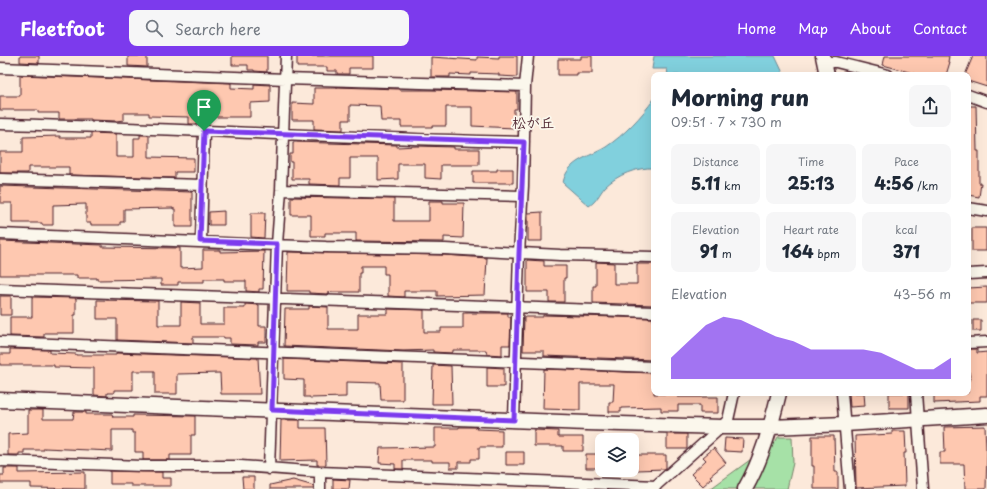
<!DOCTYPE html>
<html lang="en">
<head>
<meta charset="utf-8">
<style>
	body { margin:0; font-family:"Playpen Sans","Klee One",sans-serif; background:#f6f6f7; color:#1f2937; height:100vh; display:flex; flex-direction:column; font-size:15px; white-space:nowrap }
	* { box-sizing:border-box; margin:0 }
	p { font-size:13px; color:#747a83 }
	.icon { flex:none; width:22px; height:22px; fill:none; stroke:currentColor; stroke-width:2; stroke-linecap:round; stroke-linejoin:round }
	.map { position:relative; flex:1; overflow:hidden }
	.drawer { position:absolute; left:651px; top:16px; width:320px; height:324px; display:flex; flex-direction:column; background:#fff; border-radius:8px; box-shadow:0 4px 16px #0002 }
	.drawer>* { flex:none }
	.fabs { position:absolute; left:595px; top:377px; display:grid; gap:8px }
	.fabs a { display:grid; place-items:center; width:44px; height:44px; border-radius:8px; background:#fff; box-shadow:0 4px 16px #0002; font-size:20px }
	.pin { position:absolute; display:grid; place-items:center; width:34px; height:34px; color:#fff; margin:-41px -17px; border-radius:50% 50% 50% 0; rotate:-45deg; box-shadow:0 0 4px #0007 }
	.pin .icon { rotate:45deg }
	.round { display:grid; place-items:center; flex:none; width:42px; height:42px; border-radius:8px; background:#f6f6f7 }
	.headline { display:flex; align-items:center; justify-content:space-between; height:68px; padding:0 20px }
	h1 { font-size:22px; font-weight:800; line-height:30px }
	.stats { display:grid; grid-template-columns:repeat(3,1fr); gap:6px; height:68px; padding:4px 20px }
	.stats div { display:grid; align-content:center; border-radius:8px; background:#f6f6f7; text-align:center }
	.stats b { font-size:17px; font-weight:800 }
	.stats small { font-size:11px; font-weight:400 }
	.stats p { font-size:11px }
	.chart { height:112px; padding:8px 20px }
	.chart p { display:flex; justify-content:space-between }
	.chart svg { width:100%; height:72px; margin-top:4px; fill:#7c3aed; opacity:.7 }
	header { display:flex; align-items:center; gap:24px; box-sizing:border-box; height:56px; padding:0 20px; background:#7c3aed; color:#fff }
	header strong { font-size:19px }
	nav { display:flex; gap:22px; margin-inline-start:auto; font-size:14px }
	.search { width:280px; height:36px; background:#f6f6f7; display:flex; align-items:center; gap:10px; box-sizing:border-box; padding:0 14px; border-radius:8px; color:#747a83; font-size:15px }
	.map>svg:first-child { display:block }
	.green { fill:#a6e1a7; stroke:#788069 }
	.water { fill:#81d0dd; stroke:#6b8996 }
	.building { fill:#fec8b0; stroke:#4a1f2b }
	.lines { fill:none; stroke-linecap:round; stroke-linejoin:round }
	.street-casing { stroke:#4a1f2b; stroke-width:13 }
	.secondary-casing { stroke:#4a1f2b; stroke-width:17 }
	.street { stroke:#fbf7ec; stroke-width:10 }
	.secondary { stroke:#fbf7ec; stroke-width:14 }
	.route-casing { stroke:#fff; stroke-width:8 }
	.route { stroke:#7c3aed; stroke-width:5 }
	.labels { text-anchor:middle; stroke-width:3.5; stroke-linejoin:round; paint-order:stroke }
	.quarter-label { font-size:14px; font-weight:bold; fill:#4a1f2b; stroke:#fbf7ec }
</style>
</head>
<body>
<header>
<strong>Fleetfoot</strong>
<div class="search"><svg class="icon" aria-label="search" viewBox="0 0 24 24"><circle cx="10" cy="10" r="6"/><path d="M15 15l6 6"/></svg>Search here</div>
<nav><a>Home</a><a>Map</a><a>About</a><a>Contact</a></nav>
</header>
<div class="map">
<svg width="987" height="433" viewBox="0 0 987 433">
	<rect width="100%" height="100%" fill="#fce9da"/>
	<filter id="ink" filterUnits="userSpaceOnUse"><feTurbulence type="fractalNoise" baseFrequency=".025" numOctaves="2"/><feDisplacementMap in="SourceGraphic" scale="8" xChannelSelector="R" yChannelSelector="G"/><feConvolveMatrix kernelMatrix="1 2 1 2 8 2 1 2 1" color-interpolation-filters="sRGB"/></filter>
	<g filter="url(#ink)">
		<path class="green" d="M778 381H792L793 407 787 433H710L776 385Z"/>
		<path class="water" d="M654 0H775L784 19H668L667 13H652Z
			M654 43V112C637 111 617 119 605 131 599 138 597 145 589 150L563 127C567 104 590 101 606 91 624 79 642 60 654 43Z"/>
		<path class="building" d="M20 0H39V7L20 6Z
			M128 0H147V11L128 10Z
			M232 0H267V16L254 15V14H248V9H232Z
			M297 0H373V12H349V18H337V15H327V11H297Z
			M499 0H517V21L499 20V18L471 17V19L450 18V21H431V1L477 4V1L499 2Z
			M581 0H592V17H577V19H558V3H581Z
			M885 0H949L948 6H950L946 19H920L883 9Z
			M973 0H987V31L968 25V19H965Z
			M20 19 231 27V32L254 33V28L270 29V46L250 47V61H208V63H204V68H189V61L149 60V57H124V64L116 65 91 64V63H59V57H38V54H0V40H20Z
			M337 31 399 33V34H430L517 36V53H514V72L472 70V51H446V70H432V71H401V65H381L380 50 350 49V64H343V74L314 73V64H292V47L314 48V32H337Z
			M968 50H976L977 95H979V127H981L979 141 968 139Z
			M91 77 116 78V101H134V82H140V79H149V101L194 102V116H175V122L69 119V111H28V117H0V96H23V81L60 80V82H91Z
			M293 86 397 89V91L417 90 454 91V93H479V109H441V123L425 122V108H398V123L378 124V102H350V122H340V129L309 128V123H292V106H290V98H293Z
			M497 113H513V127H473V115H497Z
			M0 130 192 136V171H175V153H173V152L124 153V166H120V169H91V167H86V148L53 149V169H42V167H12V147H0Z
			M291 141 394 143V165H429V145H443V147H464L463 182 444 181V186L356 185V177H325V180H311V159H291Z
			M224 155V169H209V156Z
			M542 156V185H528V157Z
			M251 157H265L264 182 251 181Z
			M972 172H986V195H972Z
			M0 185 102 189V191L180 192V212L203 211V194H220V196L264 195 263 233H259V236L246 235V225H224V223H204V226H178V229H161V223L97 224V222H77V219H0Z
			M288 196 444 199 487 202 485 239 437 240V235H404V241L388 240V218H384V210H361V217H359V236H333L328 237V238L309 237V235H287Z
			M527 204 544 205V210H566V222H564V246H549V236H527Z
			M596 206 614 207V228H637V208H654V246H653V249L593 247V230H596Z
			M987 231V247H968V232Z
			M0 240H11V259H0Z
			M32 241 76 242V259H74V277H44V281L10 280V261H32Z
			M97 244 158 245V269H181V246L200 247V268H224V252H245V248H246L259 249V270H266V286H258V289L230 288V282H224V281H193V287L117 284V263H97Z
			M309 250 328 251V273H358V258H388V253L424 254V276H441V272H463V257H508V261H511L510 289H502V299L487 298 486 294H453V296L451 297 433 296V294L403 295 284 290 285 253H309Z
			M543 259 653 262 654 304 544 300V295H523L524 261H543Z
			M973 264H981V275H973Z
			M10 293 50 294V297L76 298V299H116V297L258 302 260 338H221L220 317 177 318V338H155V315H133V334H114V337H107V340L94 339V312L54 311V309H0V298H10Z
			M968 293H977V297L987 296V340H980V345L934 347V337H968V324H970Z
			M284 303 403 308V344H381L380 327 346 326V341L310 342V341H304V324L284 323Z
			M433 309 451 310 452 348H432Z
			M487 311 504 312V331H487Z
			M544 313 654 317V338H678V341H718V357H700V349H678V355H661V351L621 352V356H609V346H613L614 328H580V354L543 353Z
			M849 337H864L865 350 850 351Z
			M889 337H909V352H889Z
			M28 354H43V363H73L74 356H86V358H112L113 361H133V359L195 360V379H191V399H170V404H143V396H135V377H132V374H112V395L44 392V394H24V397H19V399H8V378L28 377Z
			M281 364H300V372H325L326 409H317V404L280 405Z
			M985 370 986 393H987L986 433H965L964 408H940V396H945L944 371Z
			M459 371H477L476 373 502 374V391H479V403H471V406H458V412H450V406H432V404H403V413H395V408L379 407 380 392 435 391V372H459Z
			M534 374 558 375V381H583V395H563V390H534Z
			M892 375H905L906 397H904L905 430 856 432 855 380 892 378Z
			M667 378H687V393H667Z
			M812 380H834L835 416H838V433H814V410H812Z
			M725 382 743 383 742 396 724 395Z
			M714 392 726 407 710 420 712 422 703 430 691 418 706 404 703 401Z
			M506 396H524V409H506Z
			M586 398H602V412H586Z
			M636 399H666V412L664 413 637 414Z
			M4 412H19V417L85 416V433L31 432V427H0V419H4Z
			M110 415 162 416V422H171V430H131V428H110Z
			M242 421H254V433H243Z
			M333 423 350 424 349 433H333Z
			M293 424 314 430V433H270V429Z"/>
		<g class="lines">
			<defs>
				<path id="street" d="M825 6H836L888 19
					M0 12 285 23 525 30
					M968 39 987 46
					M0 68C175 72 349 83 524 86
					M0 123 202 129
					M281 134 521 140
					M968 152 987 155
					M0 178 326 191 445 193 560 199 654 201
					M201 185 204 75
					M968 218 987 217
					M0 233 654 256
					M0 286 654 311
					M968 287 987 286
					M842 337 850 433
					M916 337 923 433
					M514 364 519 197 523 130 525 30 528 0
					M0 405 142 410H241L320 416 656 430
					M269 413 277 188 281 134 286 0
					M320 433V416
					M652 433 715 377 728 364 734 337"/>
				<path id="secondary" d="M823 0 827 19
					M0 344 587 367 722 371H771L845 368 987 359
					M745 433C762 403 771 370 779 337"/>
			</defs>
			<use href="#street" class="street-casing"/>
			<use href="#secondary" class="secondary-casing"/>
			<use href="#street" class="street"/>
			<use href="#secondary" class="secondary"/>
		</g>
	</g>
	<g class="lines" filter="url(#ink)">
		<defs>
			<path id="route" d="M204 75 524 86 519 197 514 364 272 354 277 188 200 185Z"/>
		</defs>
		<use href="#route" class="route-casing"/>
		<use href="#route" class="route"/>
	</g>
	<g class="labels">
		<g class="quarter-label">
			<text x="533" y="72">松が丘</text>
		</g>
	</g>
</svg>
<div class="fabs">
<a><svg class="icon" aria-label="layers" viewBox="0 0 24 24"><path d="M12 4l9 5-9 5-9-5zM3 14l9 5 9-5"/></svg></a>
</div>
<div class="pin" style="left:204px;top:75px;background:#1e9e55"><svg class="icon" aria-label="arrive" viewBox="0 0 24 24"><path d="M6 21V4h12l-3 4 3 4H6"/></svg></div>
<section class="drawer">
<div class="headline"><div><h1>Morning run</h1><p>09:51 · 7 × 730 m</p></div><a class="round"><svg class="icon" aria-label="share" viewBox="0 0 24 24"><path d="M12 15V3M7 8l5-5 5 5M5 13v7h14v-7"/></svg></a></div>
<div class="stats">
<div><p>Distance</p><b>5.11<small> km</small></b></div>
<div><p>Time</p><b>25:13</b></div>
<div><p>Pace</p><b>4:56<small> /km</small></b></div>
</div>
<div class="stats">
<div><p>Elevation</p><b>91<small> m</small></b></div>
<div><p>Heart rate</p><b>164<small> bpm</small></b></div>
<div><p>kcal</p><b>371</b></div>
</div>
<div class="chart"><p><span>Elevation</span>43–56 m</p>
<svg viewBox="0 0 160 44" preserveAspectRatio="none"><path d="M0 44V31L10 21L20 11L30 6L40 8L50 13L60 18L70 21L80 26L90 26L100 26L110 26L120 28L130 33L140 38L150 38L160 31V44z"/></svg>
</div>
</section>
</div>
</body>
</html>
